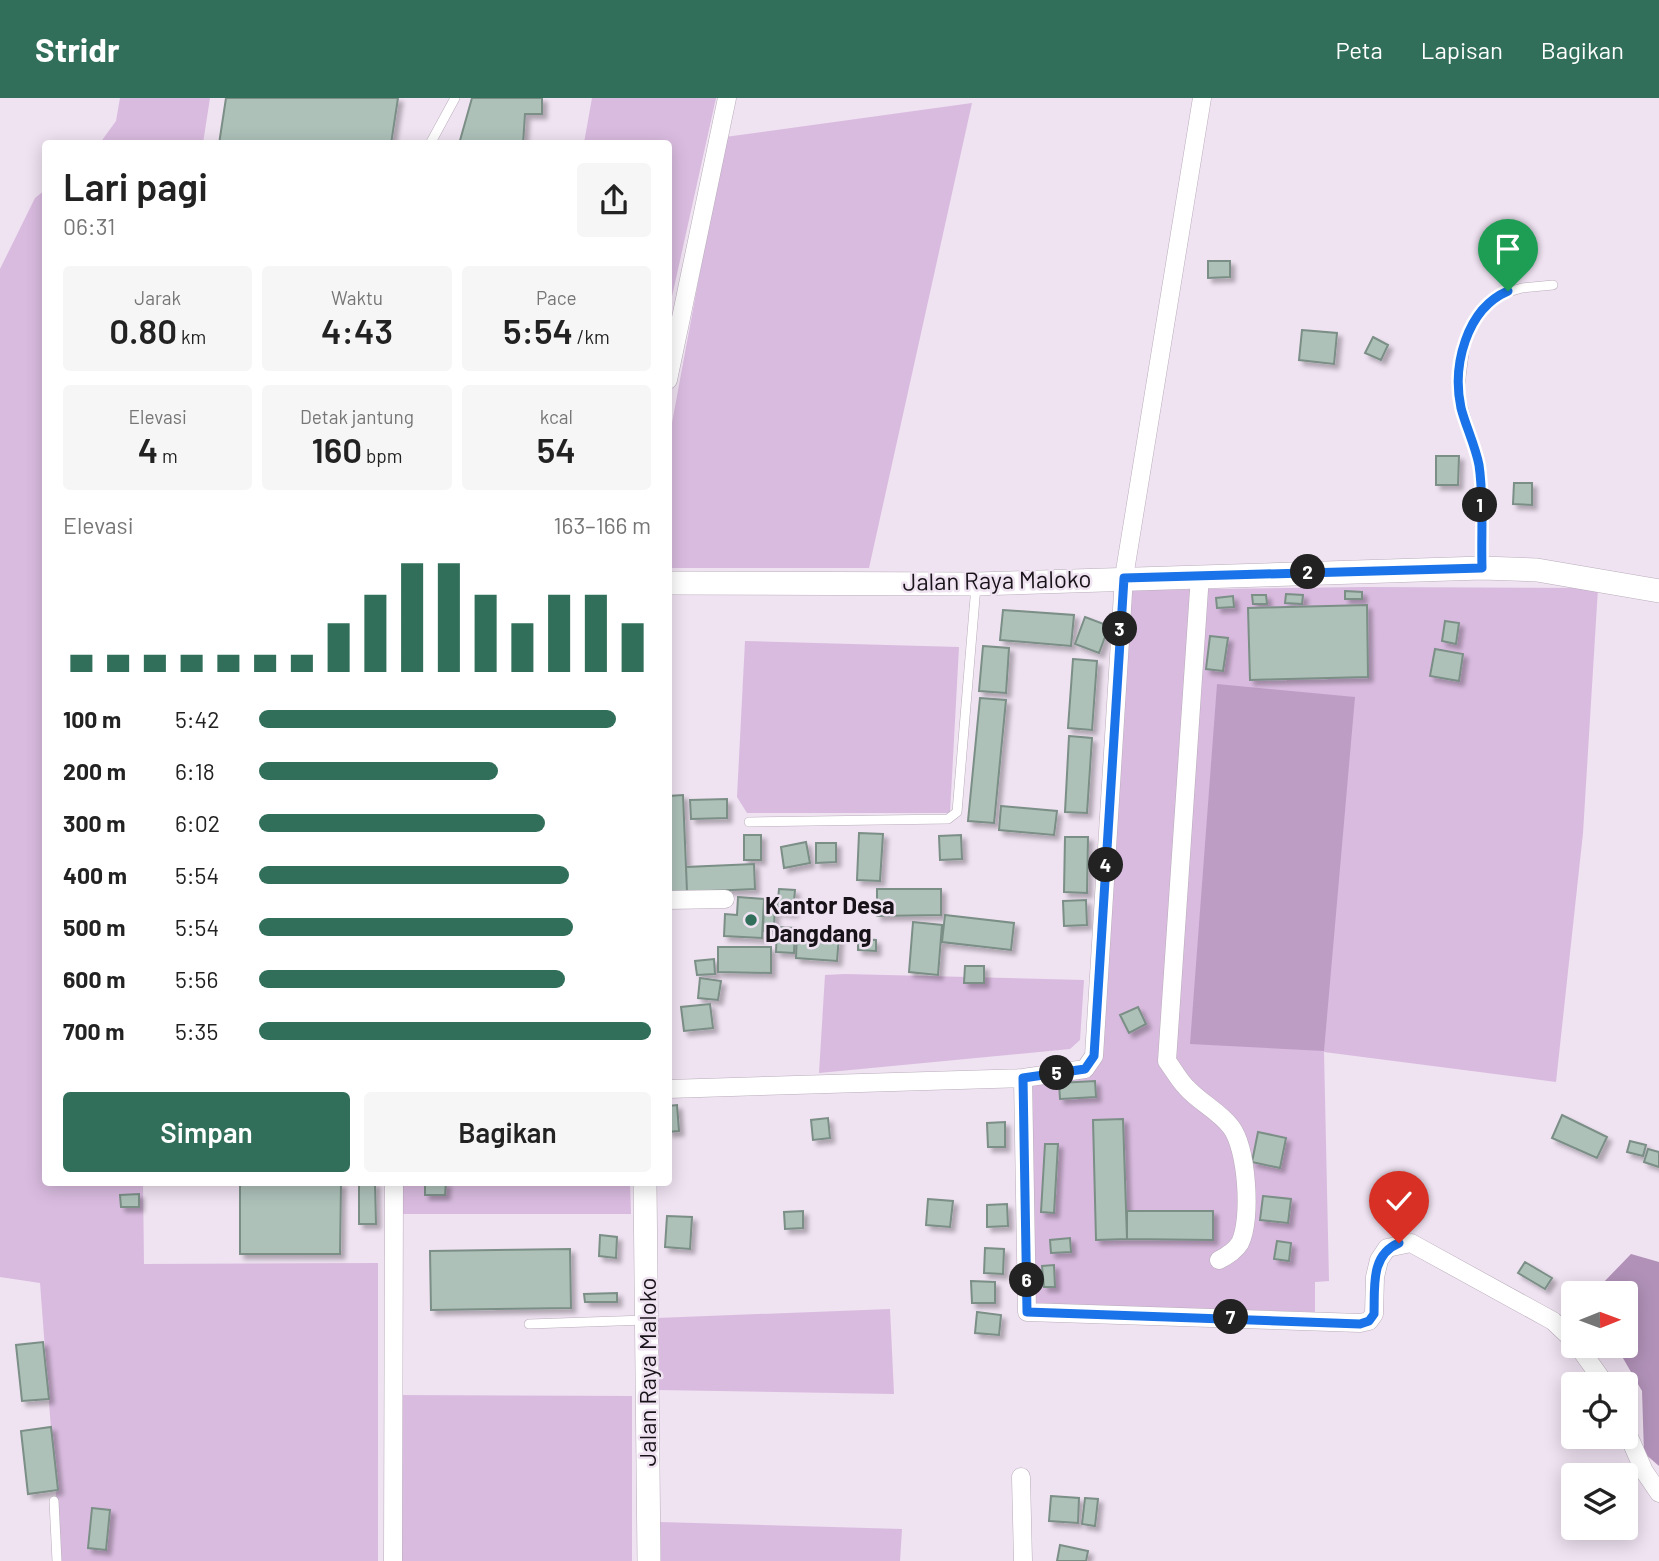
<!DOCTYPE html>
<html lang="id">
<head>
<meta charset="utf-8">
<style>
	body { margin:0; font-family:Barlow,sans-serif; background:#f6f6f6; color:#222; height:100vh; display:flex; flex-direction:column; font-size:26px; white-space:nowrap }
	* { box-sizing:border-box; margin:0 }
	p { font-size:23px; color:#767676 }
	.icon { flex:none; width:38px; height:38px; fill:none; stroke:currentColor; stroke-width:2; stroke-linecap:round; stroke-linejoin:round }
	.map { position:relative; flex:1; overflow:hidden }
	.drawer { position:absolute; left:42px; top:42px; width:630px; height:1046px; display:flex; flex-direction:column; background:#fff; border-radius:7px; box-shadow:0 4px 18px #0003 }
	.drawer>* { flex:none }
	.needle { width:46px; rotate:89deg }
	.tools { position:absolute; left:1561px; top:1183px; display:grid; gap:14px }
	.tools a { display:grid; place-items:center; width:77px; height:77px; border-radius:7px; background:#fff; box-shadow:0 4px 18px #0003; font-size:35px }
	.pin { position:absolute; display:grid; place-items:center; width:60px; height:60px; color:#fff; margin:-72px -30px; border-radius:50% 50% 50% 0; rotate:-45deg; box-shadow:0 0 7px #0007 }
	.pin .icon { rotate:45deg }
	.km { position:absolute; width:35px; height:35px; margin:-18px; border-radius:50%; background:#222; color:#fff; font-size:19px; line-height:35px; text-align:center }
	.round { display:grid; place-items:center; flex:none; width:74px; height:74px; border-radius:7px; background:#f6f6f6 }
	.head { display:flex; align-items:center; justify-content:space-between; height:119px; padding:0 21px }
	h1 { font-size:38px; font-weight:600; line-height:52px }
	.metrics { display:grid; grid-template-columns:repeat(3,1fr); gap:10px; height:119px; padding:7px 21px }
	.metrics div { display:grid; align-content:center; border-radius:7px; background:#f6f6f6; text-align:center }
	.metrics b { font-size:35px; font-weight:600 }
	.metrics small { font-size:19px; font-weight:400 }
	.metrics p { font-size:19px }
	.chart { height:196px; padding:14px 21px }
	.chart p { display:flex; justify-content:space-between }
	.chart svg { width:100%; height:126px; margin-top:7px; stroke:#326f5b; stroke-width:6 }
	.cta { display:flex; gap:14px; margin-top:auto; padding:14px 21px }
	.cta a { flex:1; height:80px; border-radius:7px; background:#326f5b; color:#fff; font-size:28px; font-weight:600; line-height:80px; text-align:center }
	.cta a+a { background:#f6f6f6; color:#222 }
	ul { padding:0 21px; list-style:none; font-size:23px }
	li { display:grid; grid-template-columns:112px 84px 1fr; align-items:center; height:52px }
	li i { height:18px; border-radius:9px; background:#326f5b }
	header { display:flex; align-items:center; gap:42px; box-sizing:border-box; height:98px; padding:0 35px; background:#326f5b; color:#fff }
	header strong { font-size:33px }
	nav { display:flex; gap:38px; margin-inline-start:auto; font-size:24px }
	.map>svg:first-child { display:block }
	.green { fill:#d9bbdf }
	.forest { fill:#be9dc5 }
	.water { fill:#b191b8 }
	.building { fill:#adc1b9; stroke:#7b8f87; stroke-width:2; filter:url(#shadow) }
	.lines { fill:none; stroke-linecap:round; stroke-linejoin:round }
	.service-casing { stroke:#b9acbb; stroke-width:10 }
	.minor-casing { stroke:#b9acbb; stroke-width:19 }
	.tertiary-casing { stroke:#b9acbb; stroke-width:24 }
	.service { stroke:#fff; stroke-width:9 }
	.minor { stroke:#fff; stroke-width:18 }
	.tertiary { stroke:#fff; stroke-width:23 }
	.route-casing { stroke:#fff; stroke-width:14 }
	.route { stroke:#1a73e8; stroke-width:9 }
	.poi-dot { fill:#326f5b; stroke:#efe2f1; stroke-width:2.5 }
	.labels { text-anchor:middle; stroke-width:5; stroke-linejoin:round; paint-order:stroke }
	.street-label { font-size:24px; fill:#181319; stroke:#efe2f1 }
	.poi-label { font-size:24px; font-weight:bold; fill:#181319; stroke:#efe2f1; text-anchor:start }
</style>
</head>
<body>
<header>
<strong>Stridr</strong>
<nav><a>Peta</a><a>Lapisan</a><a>Bagikan</a></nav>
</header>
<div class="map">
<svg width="1659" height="1463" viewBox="0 0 1659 1463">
	<defs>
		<filter id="shadow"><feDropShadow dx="4.5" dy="4.5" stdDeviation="2" flood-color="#0004"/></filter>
	</defs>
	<rect width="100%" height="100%" fill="#efe2f1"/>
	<path class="green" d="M120 0H210L203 45H100L116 23Z
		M592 0H716L669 212 668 46 584 45Z
		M972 5 869 470H669V341L725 39Z
		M45 92 46 1085H143L144 1166 378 1165V1463H61L40 1185 0 1179V171L35 100Z
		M1365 489 1598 490 1583 735 1556 984 1324 954 1329 1183 1315 1184V1214L1027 1206 1029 974 1096 969 1131 492Z
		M745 543 959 549 950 715H747L737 699Z
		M845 876 1084 882 1080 942 1070 951 819 975 825 877Z
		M392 1085H630L631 1116H392Z
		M890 1211 894 1296 658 1292 657 1220Z
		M393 1297 632 1298V1463H393Z
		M659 1424 902 1431 900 1463H659Z"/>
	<path class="forest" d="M1217 586 1355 599 1324 953 1190 946Z"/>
	<path class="water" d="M1631 1156 1659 1164V1368L1644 1355 1642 1293 1616 1248H1626V1195H1603L1601 1187Z"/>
	<path class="building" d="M226 0H398L391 46H219Z
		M472 0H542V16H525L523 46H459Z
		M1208 163H1230V179L1208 180Z
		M1302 232 1337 235 1334 266 1299 262Z
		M1373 239 1388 247 1381 262 1365 255Z
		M1436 358H1459L1458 387H1436Z
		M1514 385H1532V407L1513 406Z
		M1345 493 1362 494V501H1345Z
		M1286 496 1303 497 1302 506 1285 505Z
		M1252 497H1266L1267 506H1253Z
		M1233 498 1234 509 1217 510 1216 500Z
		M1367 507 1368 579 1250 582 1248 510Z
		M1003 512 1074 517 1071 548 1000 542Z
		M1085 519 1109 528 1099 555 1075 546Z
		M1445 523 1459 525 1456 546 1442 543Z
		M1210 538 1228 540 1223 573 1206 571Z
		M983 548 1009 550 1006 595 979 593Z
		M1435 551 1463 556 1459 583 1430 578Z
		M1073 561 1097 563 1092 632 1068 630Z
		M980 600 1006 602 994 725 968 723Z
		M1069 638 1092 640 1087 715 1065 714Z
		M683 697 687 794 668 795V698Z
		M727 701V720L691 721 690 702Z
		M1001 708 1057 713 1054 737 999 732Z
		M859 735 883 736 880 783 857 782Z
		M744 737H761V762H744Z
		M961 737 962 761 940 762 939 738Z
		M1065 739H1088L1087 795 1064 794Z
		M806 744 810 765 784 770 781 749Z
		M816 745H836V764L816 765Z
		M754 766 755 791 687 794 686 769Z
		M779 791 795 792 793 815 777 813Z
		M877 791H941V817L877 818Z
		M738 799 764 801 762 840 724 838 725 816 737 817Z
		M764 801H775L774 833H763Z
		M1086 802 1087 827 1064 828 1063 803Z
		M945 817 1014 825 1011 852 942 844Z
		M913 824 942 827 938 877 909 874Z
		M777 829 795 830 794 855 776 854Z
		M797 835 839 837 837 863 796 860Z
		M858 841 876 842V853L858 852Z
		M718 849H771V875L718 874Z
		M714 861 715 876 697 877 695 863Z
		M965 868H984V885H964Z
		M700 880 721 883 718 902 698 900Z
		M710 906 713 930 684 933 681 909Z
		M1138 909 1146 926 1129 935 1120 917Z
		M1095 983 1096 999 1060 1001 1059 985Z
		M677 1007 679 1033 668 1034V1008Z
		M1562 1017 1607 1039 1597 1060 1552 1040Z
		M828 1020 830 1040 813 1042 811 1022Z
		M1123 1021 1127 1141 1096 1142 1093 1022Z
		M1005 1024V1049H988L987 1025Z
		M1258 1034 1286 1040 1280 1070 1252 1064Z
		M1630 1043 1646 1047 1643 1058 1627 1054Z
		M1045 1046H1058L1054 1115 1041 1114Z
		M1648 1051 1659 1054V1069L1644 1064Z
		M240 1085H341L340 1156H240Z
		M359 1085H375L376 1126H359Z
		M425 1085H446L445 1097H425Z
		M139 1096V1109H121L120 1097Z
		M1263 1098 1291 1101 1288 1125 1260 1122Z
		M928 1101 953 1103 950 1129 926 1127Z
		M1007 1106 1008 1128 987 1129V1107Z
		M803 1113V1130L785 1131 784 1114Z
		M1127 1113H1213V1142L1127 1141Z
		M667 1118 692 1119 690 1151 665 1149Z
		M600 1137 617 1139 616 1160 599 1158Z
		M1070 1140 1071 1154 1051 1155 1050 1142Z
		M1277 1143 1291 1145 1289 1163 1274 1161Z
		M985 1150 1004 1151 1003 1176 984 1175Z
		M570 1151 571 1210 431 1212 430 1153Z
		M1525 1164 1552 1180 1545 1191 1518 1175Z
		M1054 1167 1055 1189H1044L1042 1168Z
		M971 1183 995 1184V1205H972Z
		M617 1195V1204H585L584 1196Z
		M977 1214 1001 1217 999 1237 975 1235Z
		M43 1244 49 1301 22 1303 16 1247Z
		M51 1329 58 1392 28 1396 21 1333Z
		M1051 1398 1079 1400 1078 1425 1049 1423Z
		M1085 1400 1098 1401 1095 1428 1082 1426Z
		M92 1410 110 1412 106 1452 88 1450Z
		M1060 1447 1088 1453 1086 1463H1057Z"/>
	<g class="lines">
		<defs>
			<path id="service" d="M430 46 455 0
				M1482 470 1479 366 1459 295 1466 239 1479 215 1498 197 1522 190 1553 187
				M749 724 948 721 957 714 976 488
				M529 1226 646 1222
				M54 1403 57 1463"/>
			<path id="minor" d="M668 282 727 0
				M1200 477 1167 963C1173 971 1179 982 1186 989 1199 1004 1219 1013 1231 1029 1247 1050 1252 1121 1240 1145 1235 1153 1227 1158 1219 1162
				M668 802 725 801
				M1023 980 1027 1214 1360 1225 1369 1223 1374 1216 1375 1179 1379 1162 1387 1150 1411 1145 1553 1223 1573 1242
				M668 991 1023 980 1085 971 1094 958 1124 479 1202 0
				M1578 1248 1605 1286
				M1626 1332 1644 1373 1659 1395
				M1021 1379 1023 1463
				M393 1463 394 1085"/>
			<path id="tertiary" d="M668 485 976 486 1482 470 1537 472 1659 493
				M645 1085 649 1463"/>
		</defs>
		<use href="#service" class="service-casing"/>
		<use href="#minor" class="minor-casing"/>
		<use href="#tertiary" class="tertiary-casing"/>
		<use href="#service" class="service"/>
		<use href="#minor" class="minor"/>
		<use href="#tertiary" class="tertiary"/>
	</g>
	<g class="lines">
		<defs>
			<path id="route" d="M1399 1145C1370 1157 1375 1189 1374 1216L1369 1223 1360 1226 1027 1214 1023 980 1085 971 1094 958 1124 480 1482 470C1481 436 1484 400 1479 367 1475 347 1466 329 1461 310 1452 268 1466 211 1508 193"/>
		</defs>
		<use href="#route" class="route-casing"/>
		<use href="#route" class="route"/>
	</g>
	<circle class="poi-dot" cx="751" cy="822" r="7"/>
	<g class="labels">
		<g class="street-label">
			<text transform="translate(997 483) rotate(-1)" y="8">Jalan Raya Maloko</text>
			<text transform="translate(648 1274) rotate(-90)" y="8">Jalan Raya Maloko</text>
		</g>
		<g class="poi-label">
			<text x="765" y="816">Kantor Desa<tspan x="765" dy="28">Dangdang</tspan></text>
		</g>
	</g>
</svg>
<div class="tools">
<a><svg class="needle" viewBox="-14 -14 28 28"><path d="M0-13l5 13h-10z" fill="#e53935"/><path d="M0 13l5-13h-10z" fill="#767676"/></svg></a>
<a><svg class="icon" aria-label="locate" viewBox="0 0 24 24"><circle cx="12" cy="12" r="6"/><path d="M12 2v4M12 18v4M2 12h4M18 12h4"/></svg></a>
<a><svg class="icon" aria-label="layers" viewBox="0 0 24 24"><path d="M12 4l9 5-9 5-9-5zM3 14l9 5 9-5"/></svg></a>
</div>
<div class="pin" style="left:1508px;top:193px;background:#1e9e55"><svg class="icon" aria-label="arrive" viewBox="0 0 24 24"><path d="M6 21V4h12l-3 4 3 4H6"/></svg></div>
<div class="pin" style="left:1399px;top:1145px;background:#d93025"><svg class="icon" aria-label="check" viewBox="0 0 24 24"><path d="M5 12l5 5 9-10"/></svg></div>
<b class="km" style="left:1480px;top:407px">1</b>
<b class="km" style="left:1308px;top:474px">2</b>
<b class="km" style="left:1120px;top:531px">3</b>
<b class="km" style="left:1106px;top:767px">4</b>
<b class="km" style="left:1057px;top:975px">5</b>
<b class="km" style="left:1027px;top:1182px">6</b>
<b class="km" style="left:1231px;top:1219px">7</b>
<section class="drawer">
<div class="head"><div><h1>Lari pagi</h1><p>06:31</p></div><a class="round"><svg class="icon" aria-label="share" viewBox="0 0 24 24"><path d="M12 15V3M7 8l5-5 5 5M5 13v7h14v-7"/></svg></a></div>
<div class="metrics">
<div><p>Jarak</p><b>0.80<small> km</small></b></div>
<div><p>Waktu</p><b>4:43</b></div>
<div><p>Pace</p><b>5:54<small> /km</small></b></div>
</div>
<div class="metrics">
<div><p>Elevasi</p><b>4<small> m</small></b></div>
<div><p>Detak jantung</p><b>160<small> bpm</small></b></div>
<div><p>kcal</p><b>54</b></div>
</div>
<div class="chart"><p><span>Elevasi</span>163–166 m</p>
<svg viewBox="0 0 160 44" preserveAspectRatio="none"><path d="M5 44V38M15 44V38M25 44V38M35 44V38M45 44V38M55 44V38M65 44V38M75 44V27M85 44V17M95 44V6M105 44V6M115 44V17M125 44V27M135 44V17M145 44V17M155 44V27"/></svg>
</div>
<ul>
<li><b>100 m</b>5:42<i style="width:91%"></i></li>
<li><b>200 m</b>6:18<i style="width:61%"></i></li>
<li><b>300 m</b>6:02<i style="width:73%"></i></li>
<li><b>400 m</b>5:54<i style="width:79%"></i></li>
<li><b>500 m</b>5:54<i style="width:80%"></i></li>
<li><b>600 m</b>5:56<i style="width:78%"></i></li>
<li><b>700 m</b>5:35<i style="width:100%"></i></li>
</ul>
<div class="cta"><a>Simpan</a><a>Bagikan</a></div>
</section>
</div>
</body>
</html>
